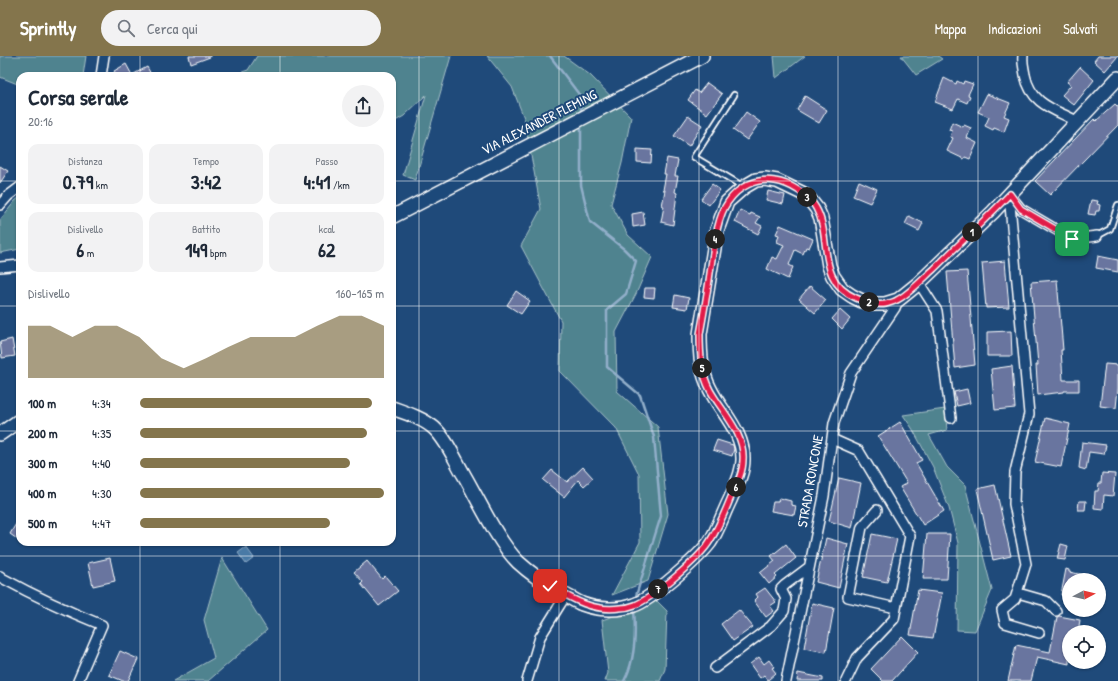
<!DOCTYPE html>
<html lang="it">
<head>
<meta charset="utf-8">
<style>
	body { margin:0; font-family:"Patrick Hand",sans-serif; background:#f2f2f3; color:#1f2937; height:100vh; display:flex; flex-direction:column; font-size:15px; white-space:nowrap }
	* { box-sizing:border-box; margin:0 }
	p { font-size:13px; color:#747a83 }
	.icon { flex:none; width:22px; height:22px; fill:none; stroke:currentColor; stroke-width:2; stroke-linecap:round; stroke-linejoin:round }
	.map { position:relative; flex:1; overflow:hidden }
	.drawer { position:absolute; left:16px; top:16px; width:380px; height:474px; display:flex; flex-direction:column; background:#fff; border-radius:12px; box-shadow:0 1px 3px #0004 }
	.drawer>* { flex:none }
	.needle { width:26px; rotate:83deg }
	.fabs { position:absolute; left:1062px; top:517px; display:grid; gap:8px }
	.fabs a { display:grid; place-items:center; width:44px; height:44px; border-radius:50%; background:#fff; box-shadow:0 1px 3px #0004; font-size:20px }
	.pin { position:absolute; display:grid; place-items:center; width:34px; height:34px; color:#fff; margin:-17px; border-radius:8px; box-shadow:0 2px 6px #0006 }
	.km { position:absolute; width:20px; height:20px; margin:-10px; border-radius:50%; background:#222; color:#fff; font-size:11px; line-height:20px; text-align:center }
	.round { display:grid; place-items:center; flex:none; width:42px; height:42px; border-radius:21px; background:#f2f2f3 }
	.headline { display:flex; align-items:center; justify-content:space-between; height:68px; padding:0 12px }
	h1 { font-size:22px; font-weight:800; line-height:30px }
	.figures { display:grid; grid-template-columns:repeat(3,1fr); gap:6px; height:68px; padding:4px 12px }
	.figures div { display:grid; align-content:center; border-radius:10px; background:#f2f2f3; text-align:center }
	.figures b { font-size:20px; font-weight:800 }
	.figures small { font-size:11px; font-weight:400 }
	.figures p { font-size:11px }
	.chart { height:112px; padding:8px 12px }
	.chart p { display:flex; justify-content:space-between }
	.chart svg { width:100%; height:72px; margin-top:4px; fill:#84754c; opacity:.7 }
	ul { padding:0 12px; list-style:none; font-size:13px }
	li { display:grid; grid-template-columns:64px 48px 1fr; align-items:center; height:30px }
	li i { height:10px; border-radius:5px; background:#84754c }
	header { display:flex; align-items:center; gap:24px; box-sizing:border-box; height:56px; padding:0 20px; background:#84754c; color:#fff }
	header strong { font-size:19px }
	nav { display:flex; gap:22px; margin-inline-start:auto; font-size:14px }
	.search { width:280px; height:36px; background:#f2f2f3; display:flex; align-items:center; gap:10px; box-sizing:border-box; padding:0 14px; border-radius:22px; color:#747a83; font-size:15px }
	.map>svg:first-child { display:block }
	.green { fill:#4f838f; stroke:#a7c1c7 }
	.water { fill:#497aa6; stroke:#92afca }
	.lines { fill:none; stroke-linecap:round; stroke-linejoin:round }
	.stream { stroke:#92afca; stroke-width:2.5 }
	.building { fill:#69749f; stroke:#fff }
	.lane-casing { stroke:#fff; stroke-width:8 }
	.street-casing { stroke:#fff; stroke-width:12 }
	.secondary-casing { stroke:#fff; stroke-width:16 }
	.lane { stroke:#1f4a7a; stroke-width:4.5 }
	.street { stroke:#1f4a7a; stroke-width:9 }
	.secondary { stroke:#1f4a7a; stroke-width:13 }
	.route-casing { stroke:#fff; stroke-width:8 }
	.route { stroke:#e11d48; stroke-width:5 }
	.grid { fill:none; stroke:#fff; stroke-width:1; stroke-opacity:0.55 }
	.labels { text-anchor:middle; stroke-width:4; stroke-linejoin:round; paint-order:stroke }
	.street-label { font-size:14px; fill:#fff; stroke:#1f4a7a }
</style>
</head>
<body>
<header>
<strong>Sprintly</strong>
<div class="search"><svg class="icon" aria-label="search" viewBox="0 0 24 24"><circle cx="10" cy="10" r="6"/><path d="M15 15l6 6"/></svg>Cerca qui</div>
<nav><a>Mappa</a><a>Indicazioni</a><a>Salvati</a></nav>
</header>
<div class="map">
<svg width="1118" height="625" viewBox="0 0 1118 625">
	<rect width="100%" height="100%" fill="#1f4a7a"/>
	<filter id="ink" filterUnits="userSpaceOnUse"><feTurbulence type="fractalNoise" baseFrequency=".025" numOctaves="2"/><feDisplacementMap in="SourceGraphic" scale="8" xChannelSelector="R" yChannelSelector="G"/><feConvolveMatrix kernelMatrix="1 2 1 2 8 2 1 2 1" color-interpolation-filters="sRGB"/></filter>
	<g filter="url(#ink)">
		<path class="green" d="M0 0H86L83 20H20V29L0 21Z
			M257 0H451L415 124 403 119 426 39 404 60 392 67V20H231L248 14Z
			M487 0H564L590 19 631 61 622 107 611 148 628 179 652 201 636 238 616 276 617 335 658 371 668 458 648 525 612 539 640 486 639 418 616 372 560 315 561 265 521 190 541 153 524 62 512 31Z
			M774 0H805L776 22Z
			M901 0H938L942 3 916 19Z
			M20 141V193L0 197V164L15 145Z
			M945 353 947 374 929 379 947 411 965 429 992 534 975 575 957 574 958 487 949 452 933 411 912 372 903 359Z
			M222 502 267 574 208 625H173L214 602 204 564Z
			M657 545 667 555 665 613 660 625H605L608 617 602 564Z"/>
		<path class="water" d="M246 491 254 502 246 508 238 497Z"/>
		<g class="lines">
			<path class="stream" d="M550 0 581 41V59
				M581 68V129L590 166 624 193 636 205 626 238 607 254V311L640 339 654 381 661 460 635 543
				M624 625C635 605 636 577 634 554"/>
		</g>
		<path class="building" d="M189 0H210V1L191 8Z
			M1098 0H1118L1105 15 1094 5Z
			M126 8 132 19 147 11 152 20H117L114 15Z
			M1080 11 1094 24 1074 49 1062 39 1071 29 1067 26Z
			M944 22 956 28 957 25 963 28 964 25 973 28 968 39 970 40 967 47 958 43 953 53 935 46Z
			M707 27 722 38 707 58 688 44 695 34 699 37Z
			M987 38 1010 47 1004 60 1009 62 1004 76 994 72 993 74 985 70 989 61 978 56Z
			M805 40 827 54 819 67 797 54Z
			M1115 48 1118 51V69L1050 139 1035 125 1094 63 1096 65Z
			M746 56 760 66 747 84 733 74Z
			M688 60 702 69 689 90 674 80Z
			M952 66 963 71 964 69 971 72 967 82 977 87 970 103 965 101 964 103 947 95 953 82 950 81 952 75 949 74Z
			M637 93 652 94 651 107 637 106Z
			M667 102 678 104 675 120H678L675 136 677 137 673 169 661 166 664 150H662L665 134H663L666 118H664Z
			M0 110 8 115 0 127Z
			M859 125 877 133 870 147 853 140Z
			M712 128 720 134 709 149 701 143Z
			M768 135 785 139 783 148 766 144Z
			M1091 144 1098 145 1097 148 1100 149 1099 155H1096L1095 159 1088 158Z
			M740 154 750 159 751 157 760 161 756 167 762 170 758 178 735 166Z
			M643 156 645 169 633 171 632 158Z
			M909 160 923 167 919 175 905 168Z
			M780 169 813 183 809 192 806 191 803 198 795 194 789 209 793 211 788 223 767 213 772 201 777 203 784 189 777 186 779 179 776 178Z
			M1098 200 1118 204V216L1096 212Z
			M1005 205 1009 251 986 252 982 207Z
			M967 215 975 309 955 312 947 216Z
			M1057 224 1063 294H1061L1063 324H1079V335H1064V336L1038 339 1036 309H1038L1031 226Z
			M810 230 826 244 815 257 799 243Z
			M645 232H655L654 242 644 241Z
			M516 235 530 245 521 258 507 249Z
			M675 239 689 242 687 253 673 251Z
			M840 254 850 263 842 273 832 263Z
			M1011 275 1012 300H987V276Z
			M12 283 15 300 2 302 0 286Z
			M1105 308 1118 309V332L1116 352 1100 350Z
			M1012 310 1015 352 995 354 991 313Z
			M967 333 970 347 957 350 954 336Z
			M1045 362 1070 368 1061 411 1035 406Z
			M900 366 922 404 916 407 944 455 923 469 900 431 907 427 878 380Z
			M717 384 733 389 734 393 732 400 713 394Z
			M1082 386 1106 389 1104 398 1089 396 1086 414 1079 412Z
			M583 411 593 422 584 430 578 424 564 441 543 424 552 414 567 426Z
			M1102 417 1115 418 1113 440 1104 439 1103 453 1094 452 1095 435H1098L1099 427H1101Z
			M839 422 861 427 852 472 829 465Z
			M995 429 1011 500 993 504 977 433Z
			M779 442 791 445V449L796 450 794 459 771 455 773 446H778Z
			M1079 445H1086L1085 454H1078Z
			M20 461V485L10 478Z
			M872 478 897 483 887 526 863 521Z
			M927 478H950L947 523H923Z
			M826 482 848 488 839 532 816 526Z
			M786 488 796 502 775 519 777 521 769 528 760 517 775 505 771 500Z
			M1061 488 1068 490 1065 504 1057 503Z
			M110 502 115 525 93 530 88 507Z
			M367 505 382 523 385 520 398 535 379 550 361 528 363 526 354 516Z
			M1066 513 1069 514V516L1094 521 1093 524H1069V540L1061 539Z
			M765 532 776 546 770 550 774 555 766 561 754 545 758 541 756 538Z
			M918 534 942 537 933 582 910 579Z
			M812 547 834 552 826 596 804 592Z
			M739 554 753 571 733 585 721 568Z
			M1059 560 1080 564 1078 576H1069V608L1037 601 1031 625H1008L1016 589 1050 596 1057 561Z
			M902 580 918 596 892 625H883L871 613Z
			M120 595 138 603 128 625H123L109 619Z
			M759 601 764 608 769 604 774 611 772 612 776 617 768 624 764 619 760 622 750 608Z
			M798 617 823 622V625H797Z"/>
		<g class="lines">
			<defs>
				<path id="lane" d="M734 39 694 101 742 130
					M1097 180 1110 173 1118 149"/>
				<path id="street" d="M1023 0C1022 7 1024 12 1025 19 1031 48 1053 53 1077 65
					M101 20 104 0
					M1009 138 1029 358 1015 416 1014 448 1026 508 1015 543 1002 554 1005 567 1039 577
					M1009 138 1021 153 1072 183 1097 180
					M0 149 8 140 20 131
					M0 211 20 209
					M919 227 937 255 951 362
					M832 383 859 395 910 480 894 563 857 602 846 625
					M877 454 862 471 848 541 896 552
					M0 520 2 522C35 540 67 555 102 569L78 625
					M1018 537 1046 545 1056 555
					M715 612 771 570 784 555 786 543 781 533 785 529 809 511
					M527 625 540 581 566 539
					M786 625 824 440 834 367 851 317 895 252 898 244"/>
				<path id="secondary" d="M392 161 702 0
					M392 352C406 357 422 362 434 372 447 384 455 404 464 419 479 445 498 486 518 506 531 518 546 528 561 537 568 540 575 545 582 548 598 554 618 555 634 549 652 543 698 502 710 486 718 474 723 458 730 444 735 432 743 418 743 404 744 376 721 356 710 333 701 316 700 298 700 278L717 174 727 146 744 131 756 124 765 123 777 125 802 137 810 144 817 153 821 162 829 210 833 220 842 233 852 240 862 245 874 248H885L898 244 919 227 993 156 1118 22
					M0 378 20 364"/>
			</defs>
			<use href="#lane" class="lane-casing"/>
			<use href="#street" class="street-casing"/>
			<use href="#secondary" class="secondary-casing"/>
			<use href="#lane" class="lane"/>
			<use href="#street" class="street"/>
			<use href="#secondary" class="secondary"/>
		</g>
	</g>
	<g class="lines" filter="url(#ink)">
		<defs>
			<path id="route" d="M550 530C572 543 593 556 620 552 625 552 630 551 635 549 653 542 700 502 710 485 719 471 725 456 731 441 736 430 743 417 743 404 745 377 722 356 710 334 701 317 700 298 700 278 704 256 708 233 711 210 714 191 717 161 728 146 739 130 756 122 775 125 790 127 809 139 816 152 833 182 815 224 856 242 865 246 876 250 886 248 889 247 894 246 897 244 908 239 925 221 934 213 959 188 985 164 1010 138L1021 153 1072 183"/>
		</defs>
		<use href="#route" class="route-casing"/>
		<use href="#route" class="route"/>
	</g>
	<path class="grid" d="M140 0V20M280 0V20M419 0V625M559 0V625M699 0V625M838 0V625M978 0V625M0 125H20M392 125H1118M0 250H20M392 250H1118M0 375H20M392 375H1118M140 486V625M280 486V625M0 500H1118"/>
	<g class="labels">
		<g class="street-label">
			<text transform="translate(539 66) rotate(-27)" y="5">VIA ALEXANDER FLEMING</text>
			<text transform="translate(810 425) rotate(-80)" y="5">STRADA RONCONE</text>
		</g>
	</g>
</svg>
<div class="fabs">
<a><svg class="needle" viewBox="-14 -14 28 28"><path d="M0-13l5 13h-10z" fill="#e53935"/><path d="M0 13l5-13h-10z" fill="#747a83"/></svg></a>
<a><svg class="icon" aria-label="locate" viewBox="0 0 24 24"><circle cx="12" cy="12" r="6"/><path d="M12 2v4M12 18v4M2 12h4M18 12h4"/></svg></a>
</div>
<div class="pin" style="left:1072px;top:183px;background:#1e9e55"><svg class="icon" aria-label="arrive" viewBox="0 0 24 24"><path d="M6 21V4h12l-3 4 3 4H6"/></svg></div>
<div class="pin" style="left:550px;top:530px;background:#d93025"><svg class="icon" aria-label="check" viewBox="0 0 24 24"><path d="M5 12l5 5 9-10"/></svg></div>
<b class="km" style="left:972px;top:176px">1</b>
<b class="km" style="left:869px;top:246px">2</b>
<b class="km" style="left:807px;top:141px">3</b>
<b class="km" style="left:715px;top:183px">4</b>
<b class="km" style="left:702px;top:312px">5</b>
<b class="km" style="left:736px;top:431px">6</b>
<b class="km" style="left:658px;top:533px">7</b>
<section class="drawer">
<div class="headline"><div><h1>Corsa serale</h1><p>20:16</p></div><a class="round"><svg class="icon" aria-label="share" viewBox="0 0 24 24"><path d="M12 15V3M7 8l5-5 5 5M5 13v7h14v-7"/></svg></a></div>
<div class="figures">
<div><p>Distanza</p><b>0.79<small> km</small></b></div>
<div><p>Tempo</p><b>3:42</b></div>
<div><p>Passo</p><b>4:41<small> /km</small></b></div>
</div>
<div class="figures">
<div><p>Dislivello</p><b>6<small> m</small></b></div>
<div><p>Battito</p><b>149<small> bpm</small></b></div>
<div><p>kcal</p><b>62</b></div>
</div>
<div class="chart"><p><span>Dislivello</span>160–165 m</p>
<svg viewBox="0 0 160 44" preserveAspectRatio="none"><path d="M0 44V12L10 12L20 19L30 12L40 12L50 19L60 32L70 38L80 32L90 25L100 19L110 19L120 19L130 12L140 6L150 6L160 12V44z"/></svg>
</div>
<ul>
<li><b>100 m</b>4:34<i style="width:95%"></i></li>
<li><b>200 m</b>4:35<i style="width:93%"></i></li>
<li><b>300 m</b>4:40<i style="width:86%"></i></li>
<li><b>400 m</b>4:30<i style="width:100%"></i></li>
<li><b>500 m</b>4:47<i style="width:78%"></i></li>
</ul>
</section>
</div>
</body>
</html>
